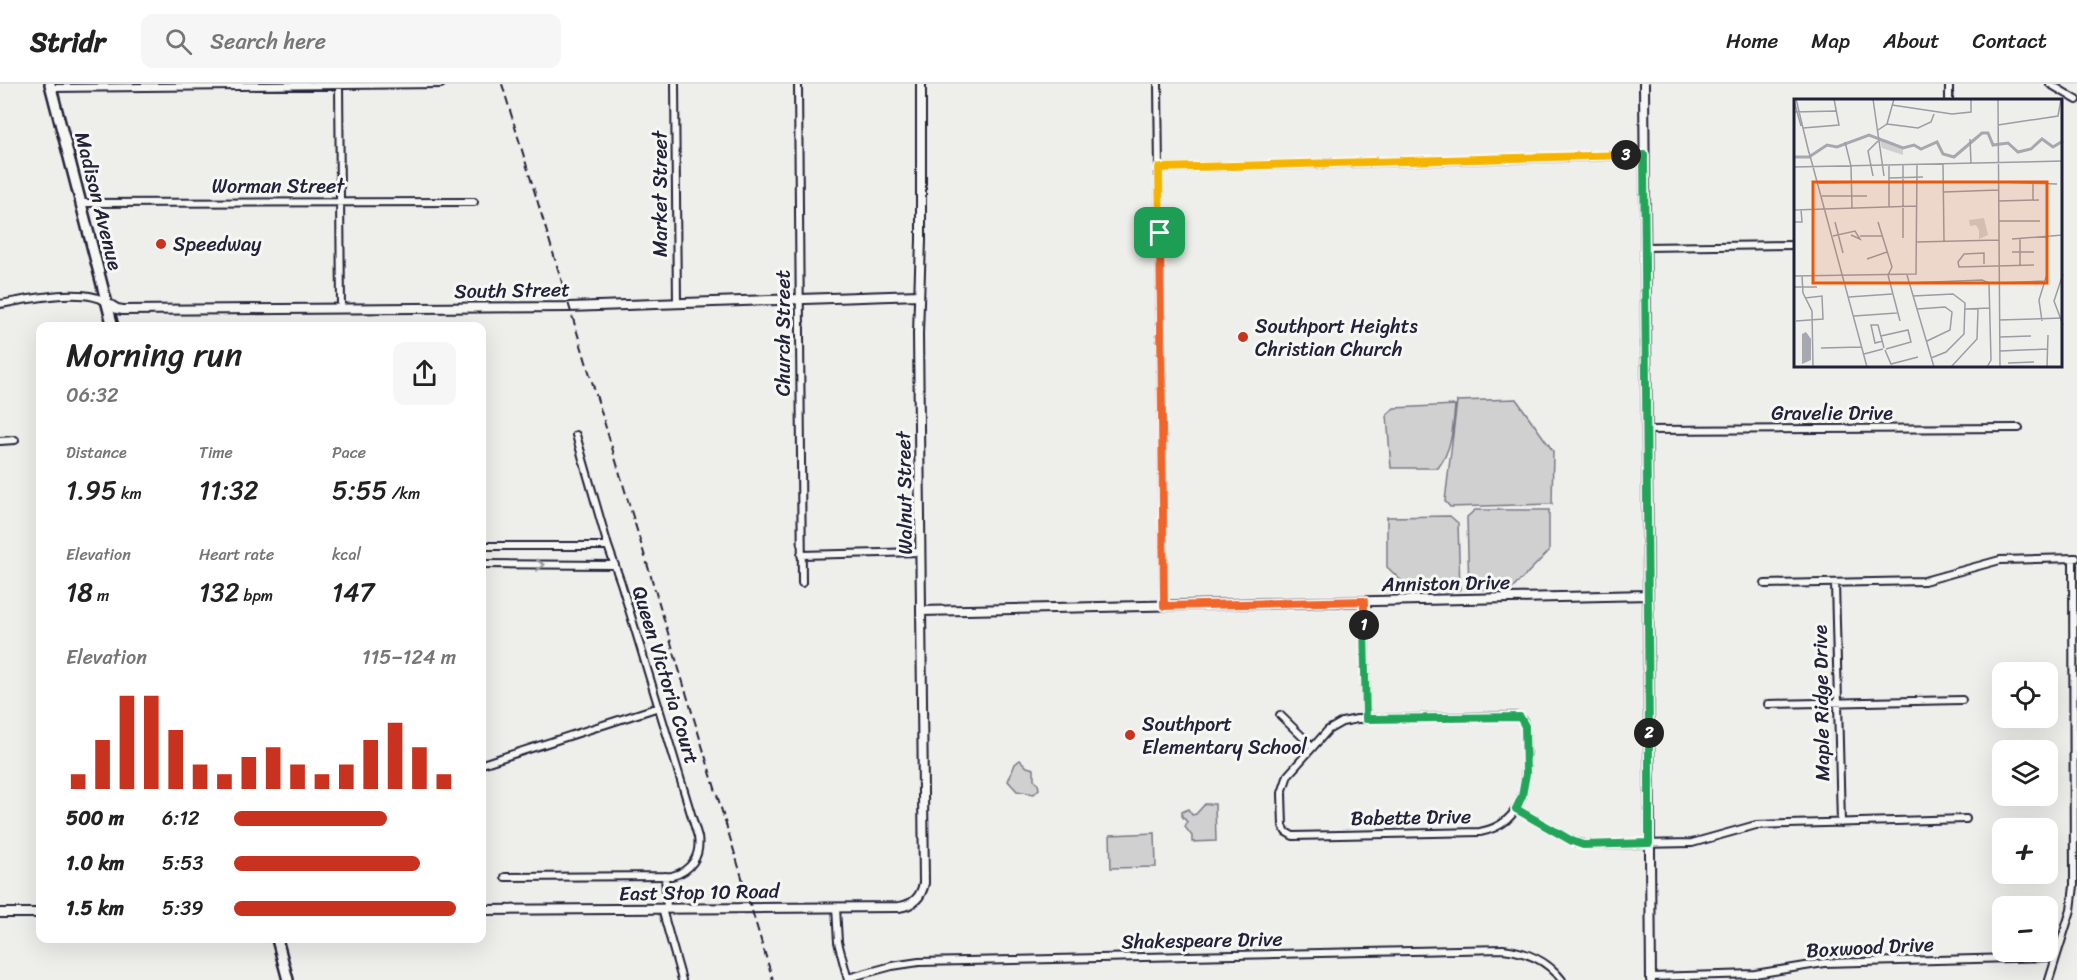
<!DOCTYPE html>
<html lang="en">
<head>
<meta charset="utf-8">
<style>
	body { margin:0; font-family:Sriracha,sans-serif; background:#f6f6f6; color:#222; height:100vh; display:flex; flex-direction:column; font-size:22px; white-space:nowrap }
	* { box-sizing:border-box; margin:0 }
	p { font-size:20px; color:#767676 }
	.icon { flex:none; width:33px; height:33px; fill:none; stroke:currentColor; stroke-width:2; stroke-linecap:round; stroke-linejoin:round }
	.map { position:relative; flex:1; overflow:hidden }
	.details { position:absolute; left:36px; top:238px; width:450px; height:621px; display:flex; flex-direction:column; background:#fff; border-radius:12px; box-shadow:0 6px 24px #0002 }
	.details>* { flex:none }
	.controls { position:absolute; left:1992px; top:578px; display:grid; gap:12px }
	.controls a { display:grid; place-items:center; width:66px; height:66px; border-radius:12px; background:#fff; box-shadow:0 6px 24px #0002; font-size:30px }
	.pin { position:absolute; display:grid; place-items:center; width:51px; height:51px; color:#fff; margin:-26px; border-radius:12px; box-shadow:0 3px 9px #0006 }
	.km { position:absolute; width:30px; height:30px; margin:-15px; border-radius:50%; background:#222; color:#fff; font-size:16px; line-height:30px; text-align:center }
	.round { display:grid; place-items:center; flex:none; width:63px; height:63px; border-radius:12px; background:#f6f6f6 }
	.head { display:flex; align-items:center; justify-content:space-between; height:102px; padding:0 30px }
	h1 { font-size:33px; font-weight:600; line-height:45px }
	.figures { display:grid; grid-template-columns:repeat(3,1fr); gap:9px; height:102px; padding:6px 30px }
	.figures div { display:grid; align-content:center }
	.figures b { font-size:26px; font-weight:600 }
	.figures small { font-size:16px; font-weight:400 }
	.figures p { font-size:16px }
	.chart { height:168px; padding:12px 30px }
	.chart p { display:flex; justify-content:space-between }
	.chart svg { width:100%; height:108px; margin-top:6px; stroke:#c8321e; stroke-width:6 }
	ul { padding:0 30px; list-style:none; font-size:20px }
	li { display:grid; grid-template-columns:96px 72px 1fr; align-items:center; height:45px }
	li i { height:15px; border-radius:8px; background:#c8321e }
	header { display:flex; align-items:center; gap:36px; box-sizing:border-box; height:84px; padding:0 30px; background:#fff; border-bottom:2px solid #e0e0e0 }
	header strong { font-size:28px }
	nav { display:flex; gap:33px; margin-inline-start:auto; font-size:21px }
	.search { width:420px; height:54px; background:#f6f6f6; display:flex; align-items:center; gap:15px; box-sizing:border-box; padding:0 21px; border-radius:12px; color:#767676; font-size:22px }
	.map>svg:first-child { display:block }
	.green { fill:#d0d0d1; stroke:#797986; stroke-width:1.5 }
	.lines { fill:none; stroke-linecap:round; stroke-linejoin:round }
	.minor-casing { stroke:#22223b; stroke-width:10 }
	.tertiary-casing { stroke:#22223b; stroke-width:12 }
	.secondary-casing { stroke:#22223b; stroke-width:14 }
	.minor { stroke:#f6f6f2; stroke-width:6 }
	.tertiary { stroke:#f6f6f2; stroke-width:8 }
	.secondary { stroke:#f6f6f2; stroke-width:9 }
	.rail { stroke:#22223b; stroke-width:2; stroke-dasharray:9 4.5; stroke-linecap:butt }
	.oneway { stroke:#9797a0 }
	.split-1-casing { stroke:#fff; stroke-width:12 }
	.split-2-casing { stroke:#fff; stroke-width:12 }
	.split-3-casing { stroke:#fff; stroke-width:12 }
	.split-4-casing { stroke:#fff; stroke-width:12 }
	.split-1 { stroke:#f0652b; stroke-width:8 }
	.split-2 { stroke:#22a559; stroke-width:8 }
	.split-3 { stroke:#22a559; stroke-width:8 }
	.split-4 { stroke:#f5b400; stroke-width:8 }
	.poi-dot { fill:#c8321e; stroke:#f6f6f2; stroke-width:2 }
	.labels { text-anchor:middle; stroke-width:6; stroke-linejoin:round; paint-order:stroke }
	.street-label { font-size:20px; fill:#22223b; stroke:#f6f6f2 }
	.poi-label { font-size:20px; fill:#22223b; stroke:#f6f6f2; text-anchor:start }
	.inset-river { fill:none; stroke:#a7a7af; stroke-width:3 }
	.inset-road { fill:none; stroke:#9c9ca5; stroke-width:1.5 }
	.view { fill:#e8590c; fill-opacity:0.15; stroke:#e8590c; stroke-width:3 }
	.inset-edge { fill:none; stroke:#22223b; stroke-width:3 }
</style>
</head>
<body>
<header>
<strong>Stridr</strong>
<div class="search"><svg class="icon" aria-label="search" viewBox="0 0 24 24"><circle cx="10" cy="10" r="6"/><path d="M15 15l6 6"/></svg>Search here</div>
<nav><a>Home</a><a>Map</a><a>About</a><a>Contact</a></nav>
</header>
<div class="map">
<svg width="2077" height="896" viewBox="0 0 2077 896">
	<rect width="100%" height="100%" fill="#eeeeeb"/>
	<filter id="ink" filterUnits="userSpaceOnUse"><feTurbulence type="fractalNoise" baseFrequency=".0167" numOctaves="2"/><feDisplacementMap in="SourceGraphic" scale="12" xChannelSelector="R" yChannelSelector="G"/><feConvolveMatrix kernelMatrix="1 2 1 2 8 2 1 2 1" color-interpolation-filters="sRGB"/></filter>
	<g filter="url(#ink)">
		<path class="green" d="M1516 315 1553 367 1552 420 1450 423 1445 417 1457 317Z
			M1455 321C1453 343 1452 366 1438 384H1391L1387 331 1394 324Z
			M1475 426H1549V467L1512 505H1469L1467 433Z
			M1450 432 1458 439 1460 506 1413 508 1387 483V433Z
			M1020 676 1027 683 1034 685V695L1038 700 1039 705 1034 710 1017 707 1008 697 1015 680Z
			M1205 720H1215L1216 757 1192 758V752L1185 743 1187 738 1182 732V728L1188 725 1192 731 1196 730Z
			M1155 749 1156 783 1111 784 1110 751Z"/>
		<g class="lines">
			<defs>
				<path id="minor" d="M339 0 341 224
					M675 0 677 219
					M798 0 802 499
					M1158 0 1164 522
					M1949 0V16
					M2050 0 2077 16
					M52 4 441 0
					M1159 84 1644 71
					M81 119 474 118
					M1645 163 1795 161
					M0 220C25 216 87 202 107 219
					M1646 346 2019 344
					M0 357 15 356
					M482 462H608
					M801 471 921 468
					M482 480 615 481
					M1835 499 1841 739
					M1765 500 1924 497 2000 476 2076 474
					M1364 517 1366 635
					M1768 620 1962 616
					M1280 631 1312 662
					M1516 632 1523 636 1525 642C1526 683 1534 738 1480 748L1293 752 1286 748 1283 742 1282 709 1288 691 1328 646 1342 638 1357 635Z
					M482 680 659 623
					M1516 725 1572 757 1587 761 1692 759 1756 741 1966 735
					M665 792 667 825
					M505 793 672 792C691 787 701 772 698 753L621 499 608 462 576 351
					M836 823 838 858 848 896
					M662 825 682 896
					M1650 893 1755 890 1824 879 2055 873
					M848 894 892 882 919 878 1503 865C1527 868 1547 876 1562 896
					M2049 896 2071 826 2074 802 2073 474"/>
				<path id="tertiary" d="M1644 0 1651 896
					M107 219 117 225 123 226 569 223 919 211
					M921 527 1648 511
					M482 826 899 823C913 821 921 814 924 799L918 250 921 156V0
					M0 829H40"/>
				<path id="secondary" d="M50 0 113 243
					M277 855 288 896"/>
			</defs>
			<use href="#minor" class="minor-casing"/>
			<use href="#tertiary" class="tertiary-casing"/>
			<use href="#secondary" class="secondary-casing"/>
			<use href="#minor" class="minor"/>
			<use href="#tertiary" class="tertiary"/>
			<use href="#secondary" class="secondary"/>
			<path class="rail" d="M502 0 773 896"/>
		</g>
		<defs><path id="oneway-chevron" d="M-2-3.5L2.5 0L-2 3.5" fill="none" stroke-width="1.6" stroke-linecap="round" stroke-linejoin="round" transform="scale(1.5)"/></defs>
		<use class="oneway" href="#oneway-chevron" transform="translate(540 481)"/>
	</g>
	<g class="lines" filter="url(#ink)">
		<defs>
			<path id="split-1" d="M1160 149 1164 522 1364 517V541"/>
			<path id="split-2" d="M1364 541 1366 635 1520 633 1525 642 1526 690 1522 712 1516 725 1572 757 1583 761 1649 759V649"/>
			<path id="split-3" d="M1626 71H1644L1649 649"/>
			<path id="split-4" d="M1160 149 1159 84 1626 71"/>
		</defs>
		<use href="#split-1" class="split-1-casing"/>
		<use href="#split-2" class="split-2-casing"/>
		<use href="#split-3" class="split-3-casing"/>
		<use href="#split-4" class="split-4-casing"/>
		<use href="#split-1" class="split-1"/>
		<use href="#split-2" class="split-2"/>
		<use href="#split-3" class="split-3"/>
		<use href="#split-4" class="split-4"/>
	</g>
	<g class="poi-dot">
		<circle cx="161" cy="160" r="6"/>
		<circle cx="1243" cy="253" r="6"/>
		<circle cx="1130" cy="651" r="6"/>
	</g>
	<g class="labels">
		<g class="street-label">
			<text x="278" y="109">Worman Street</text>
			<text transform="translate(660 110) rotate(-90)" y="7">Market Street</text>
			<text transform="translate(99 117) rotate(76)" y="7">Madison Avenue</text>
			<text transform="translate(512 206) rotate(-1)" y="7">South Street</text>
			<text transform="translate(783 249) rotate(-90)" y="7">Church Street</text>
			<text x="1832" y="336">Gravelie Drive</text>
			<text transform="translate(904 409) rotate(-91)" y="7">Walnut Street</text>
			<text transform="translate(1446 499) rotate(-1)" y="7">Anniston Drive</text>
			<text transform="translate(666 591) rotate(73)" y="7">Queen Victoria Court</text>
			<text transform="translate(1821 619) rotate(-91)" y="7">Maple Ridge Drive</text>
			<text transform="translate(1411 733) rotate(-1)" y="7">Babette Drive</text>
			<text transform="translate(699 808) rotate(-1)" y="7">East Stop 10 Road</text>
			<text transform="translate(1202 856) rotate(-1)" y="7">Shakespeare Drive</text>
			<text transform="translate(1870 863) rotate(-3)" y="7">Boxwood Drive</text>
		</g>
		<g class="poi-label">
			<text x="173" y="167">Speedway</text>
			<text x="1255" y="249">Southport Heights<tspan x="1255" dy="23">Christian Church</tspan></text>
			<text x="1142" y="647">Southport<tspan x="1142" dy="23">Elementary School</tspan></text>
		</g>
	</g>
	<g transform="translate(1794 15)">
		<rect width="268" height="268" fill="#eeeeeb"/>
		<path d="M93 41 109 49V56L88 49 86 42ZM190 119 194 136 185 140V131L182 126 176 127 175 121Z" fill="#d0d0d1"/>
		<path d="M12 233 17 240V261L8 265V235Z" fill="#a7a7af"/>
		<path class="inset-river" d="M0 58H15L33 46 43 48 75 36 109 49 120 46 127 50 143 43 149 55 160 58 188 34H194L199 46 214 44 224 53 237 50 248 40 259 48 269 42"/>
		<path class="inset-road" d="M2 0 15 54M79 0 90 77M204 0 206 268M0 2 7 27M98 6 158 15 177 13V0M0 13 43 12M93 25 124 29 137 23 140 15M204 26 264 17 267 0M9 29 45 26 40 0M84 31 93 25 100 0M176 40 177 64M51 43 57 67 58 109M15 53 73 268M149 65 150 142M109 66V139M95 67V108M0 68 269 62M79 77 74 52 84 42M95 79 129 78M239 82V101M204 83 263 85M25 84 71 83M150 93 204 91M28 97H73M204 102 245 101M0 111 123 107M205 122H246M0 123H8L7 110M41 123 49 154M84 123 98 168 94 176M39 137 61 132 66 140 57 136M66 137H88M226 139V166M218 140 269 136M123 143 205 141M218 153H240M73 160 93 153M190 165V154L170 155 164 163 165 168 240 166M269 175 260 202 269 226M94 176 106 222M113 176 140 268M0 177 122 175 123 66M8 177 9 194 18 212 19 268M115 184 188 181 195 184 197 261 193 268M205 184 251 182M0 188H23M119 197 159 195 171 204 170 235 152 253 137 259M55 198 98 195M123 210 151 208 158 213 156 231 133 242M171 210 196 209M60 217 103 214M205 221 269 219M2 222 29 220 28 197 11 199M248 222 245 201 253 175V137M87 237 114 231 117 243 92 250M206 238 237 237M89 242 81 244 77 226H84L90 249M27 249 68 248M91 251 97 265 124 258M206 252 253 250M70 255 89 250M214 264 240 263M157 268 183 240 184 210M253 268 254 236"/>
		<path class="view" d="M19 83H253V184H19Z"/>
		<rect width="268" height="268" class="inset-edge"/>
	</g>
</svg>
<div class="controls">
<a><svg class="icon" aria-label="locate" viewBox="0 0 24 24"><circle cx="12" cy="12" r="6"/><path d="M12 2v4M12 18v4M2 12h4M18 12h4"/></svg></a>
<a><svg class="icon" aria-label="layers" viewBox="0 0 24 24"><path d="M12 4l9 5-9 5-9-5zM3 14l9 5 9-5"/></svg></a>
<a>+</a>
<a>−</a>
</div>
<div class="pin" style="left:1160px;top:149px;background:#1e9e55"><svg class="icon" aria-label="arrive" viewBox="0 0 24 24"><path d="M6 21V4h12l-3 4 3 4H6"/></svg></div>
<b class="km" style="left:1364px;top:541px">1</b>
<b class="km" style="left:1649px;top:649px">2</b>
<b class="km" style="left:1626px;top:71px">3</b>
<section class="details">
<div class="head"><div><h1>Morning run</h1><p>06:32</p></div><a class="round"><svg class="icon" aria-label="share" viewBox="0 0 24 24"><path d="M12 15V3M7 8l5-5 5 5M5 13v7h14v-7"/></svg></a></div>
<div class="figures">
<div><p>Distance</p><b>1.95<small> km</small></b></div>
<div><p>Time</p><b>11:32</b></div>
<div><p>Pace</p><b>5:55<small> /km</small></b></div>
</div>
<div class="figures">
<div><p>Elevation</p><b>18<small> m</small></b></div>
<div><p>Heart rate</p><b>132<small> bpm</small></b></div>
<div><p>kcal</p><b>147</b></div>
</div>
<div class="chart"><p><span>Elevation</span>115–124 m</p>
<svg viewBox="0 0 160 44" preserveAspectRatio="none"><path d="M5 44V38M15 44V24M25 44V6M35 44V6M45 44V20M55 44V34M65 44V38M75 44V31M85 44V27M95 44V34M105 44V38M115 44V34M125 44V24M135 44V17M145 44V27M155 44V38"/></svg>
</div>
<ul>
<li><b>500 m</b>6:12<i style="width:69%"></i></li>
<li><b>1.0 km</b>5:53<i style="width:84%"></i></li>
<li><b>1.5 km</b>5:39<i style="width:100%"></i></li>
</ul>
</section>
</div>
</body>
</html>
